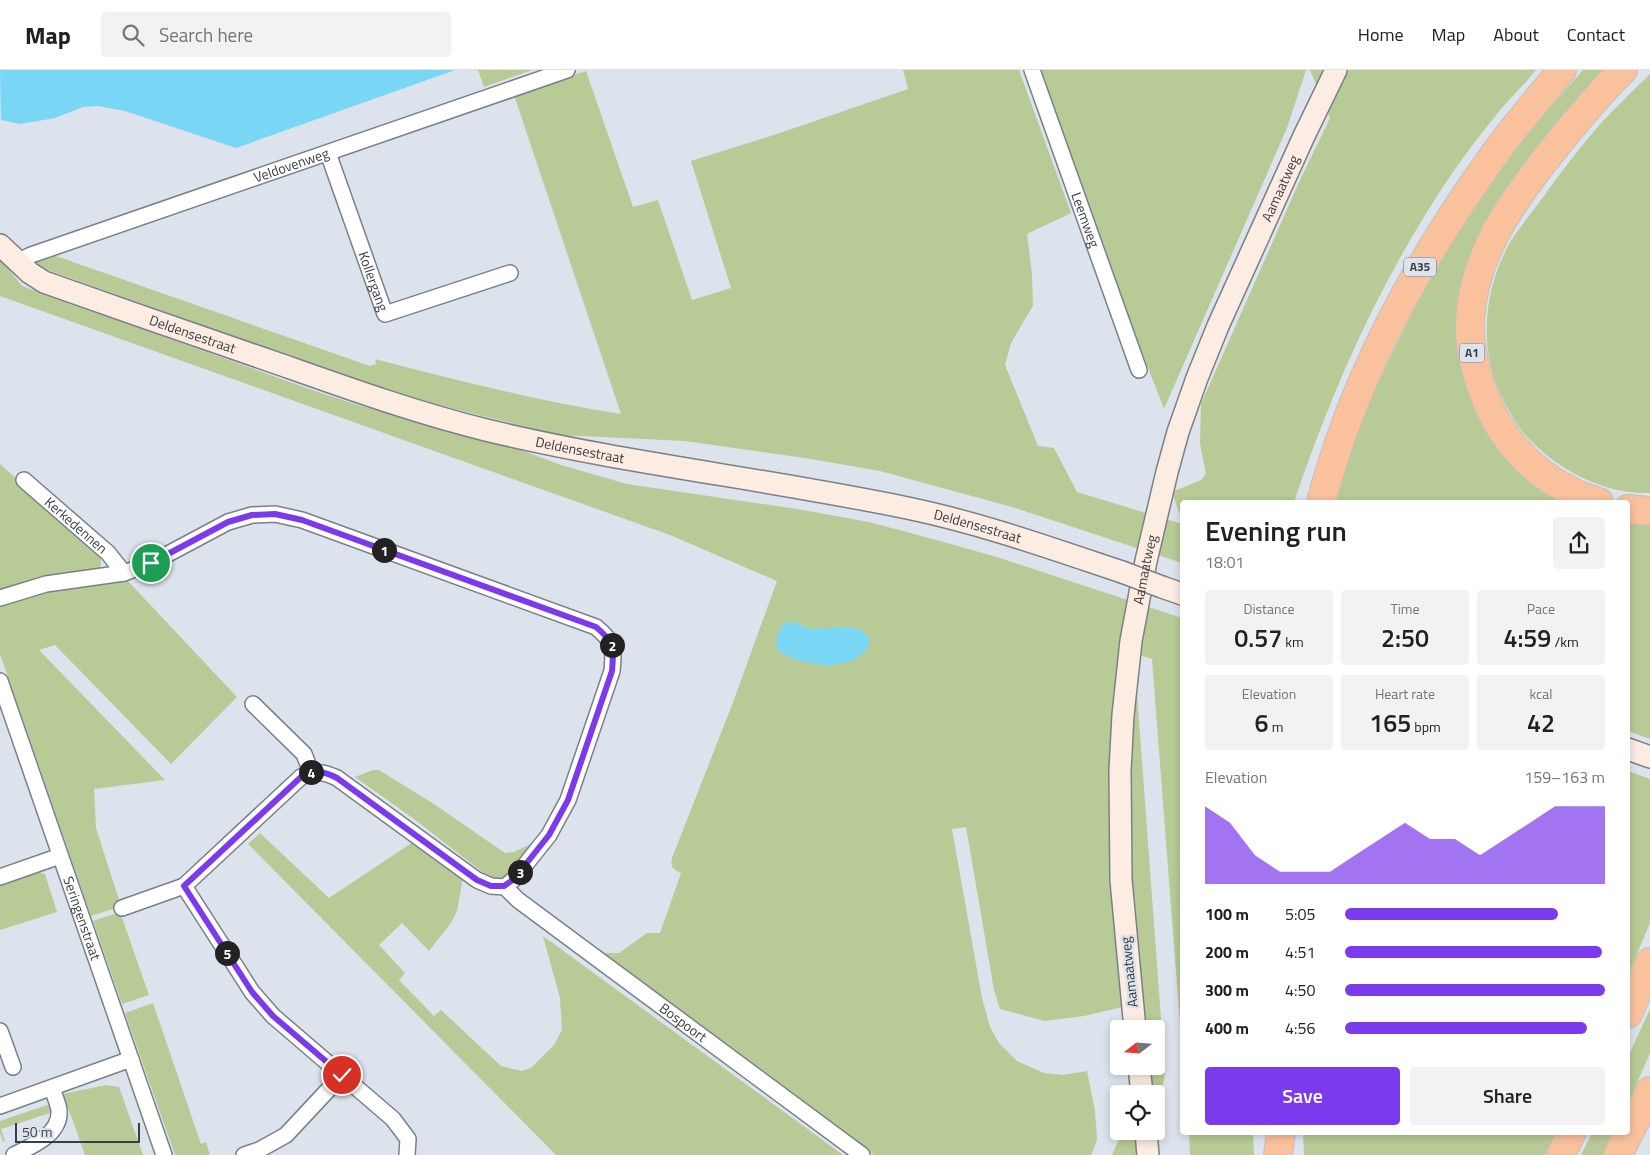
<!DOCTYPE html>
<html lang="en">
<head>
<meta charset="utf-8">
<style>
	body { margin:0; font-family:"Titillium Web",sans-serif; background:#f2f2f2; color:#202124; height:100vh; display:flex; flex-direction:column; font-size:19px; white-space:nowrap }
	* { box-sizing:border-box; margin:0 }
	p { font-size:16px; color:#757577 }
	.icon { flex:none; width:28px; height:28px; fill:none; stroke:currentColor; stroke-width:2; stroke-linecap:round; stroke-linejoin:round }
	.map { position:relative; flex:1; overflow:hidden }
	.side { position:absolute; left:1180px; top:430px; width:450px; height:635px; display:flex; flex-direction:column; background:#fff; border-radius:5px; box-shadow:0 2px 8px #0003 }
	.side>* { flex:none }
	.needle { width:32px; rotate:253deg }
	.fabs { position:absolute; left:1110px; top:950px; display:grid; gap:10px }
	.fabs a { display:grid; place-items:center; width:55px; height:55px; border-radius:5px; background:#fff; box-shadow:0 2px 8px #0003; font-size:25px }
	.scale { position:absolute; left:15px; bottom:12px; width:125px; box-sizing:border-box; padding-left:5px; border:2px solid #3a3d41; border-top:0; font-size:14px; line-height:18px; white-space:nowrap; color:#3a3d41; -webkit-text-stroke:4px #dce3ec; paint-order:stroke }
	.pin { position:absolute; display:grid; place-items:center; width:42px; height:42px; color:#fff; margin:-21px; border:2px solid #fff; border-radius:50%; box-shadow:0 1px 5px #0007 }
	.km { position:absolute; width:25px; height:25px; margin:-12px; border-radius:50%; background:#222; color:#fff; font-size:14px; line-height:25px; text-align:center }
	.round { display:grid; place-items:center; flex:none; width:52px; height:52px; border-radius:5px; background:#f2f2f2 }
	.summary { display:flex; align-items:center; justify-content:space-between; height:85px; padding:0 25px }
	h1 { font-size:28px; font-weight:600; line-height:38px }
	.metrics { display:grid; grid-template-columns:repeat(3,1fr); gap:8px; height:85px; padding:5px 25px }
	.metrics div { display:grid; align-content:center; border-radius:5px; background:#f2f2f2; text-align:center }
	.metrics b { font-size:25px; font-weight:600 }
	.metrics small { font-size:14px; font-weight:400 }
	.metrics p { font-size:14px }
	.chart { height:140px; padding:10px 25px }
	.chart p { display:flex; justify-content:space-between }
	.chart svg { width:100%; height:90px; margin-top:5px; fill:#7c3aed; opacity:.7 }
	.cta { display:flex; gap:10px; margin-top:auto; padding:10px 25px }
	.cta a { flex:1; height:58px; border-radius:5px; background:#7c3aed; color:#fff; font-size:20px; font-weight:600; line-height:58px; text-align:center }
	.cta a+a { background:#f2f2f2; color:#202124 }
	ul { padding:0 25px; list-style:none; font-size:16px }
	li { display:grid; grid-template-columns:80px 60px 1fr; align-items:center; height:38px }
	li i { height:12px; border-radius:6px; background:#7c3aed }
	header { display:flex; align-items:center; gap:30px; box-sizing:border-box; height:70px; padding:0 25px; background:#fff; border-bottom:1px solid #e0e0e0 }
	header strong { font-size:24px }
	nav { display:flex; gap:28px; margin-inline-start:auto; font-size:18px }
	.search { width:350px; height:45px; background:#f2f2f2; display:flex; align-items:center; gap:12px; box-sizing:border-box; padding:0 18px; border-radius:5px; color:#757577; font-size:19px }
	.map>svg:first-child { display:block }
	.green { fill:#b8ca96; fill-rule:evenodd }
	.water { fill:#79d6f4 }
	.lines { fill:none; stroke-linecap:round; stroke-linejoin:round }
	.street-casing { stroke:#7a8089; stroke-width:18 }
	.secondary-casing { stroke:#7a8089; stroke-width:24 }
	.highway-casing { stroke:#c0c1c2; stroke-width:30 }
	.street { stroke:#fff; stroke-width:15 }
	.secondary { stroke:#fdece1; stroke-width:21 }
	.highway { stroke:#f9c19c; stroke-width:28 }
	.secondary-bridge-casing { stroke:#7a8089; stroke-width:24; stroke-linecap:butt }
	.secondary-bridge { stroke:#fdece1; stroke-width:21 }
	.route-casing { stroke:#fff; stroke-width:10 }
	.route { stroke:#7c3aed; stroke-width:6 }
	.labels { text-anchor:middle; stroke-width:5; stroke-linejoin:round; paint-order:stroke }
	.shield { fill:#dce3ec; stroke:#6b6f74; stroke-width:1 }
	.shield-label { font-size:12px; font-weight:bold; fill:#3a3d41 }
	.street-label { font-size:14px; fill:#3a3d41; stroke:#dce3ec }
</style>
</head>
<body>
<header>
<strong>Map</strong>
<div class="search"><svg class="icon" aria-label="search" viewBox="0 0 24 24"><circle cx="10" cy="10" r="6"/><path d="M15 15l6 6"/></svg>Search here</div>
<nav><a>Home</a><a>Map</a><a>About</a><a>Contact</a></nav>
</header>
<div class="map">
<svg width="1650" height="1085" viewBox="0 0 1650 1085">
	<rect width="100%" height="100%" fill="#dce3ec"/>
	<path class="green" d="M478 0H532L484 17Z
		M903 0H1019L1071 143 1027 164 1032 204 1033 236 1011 273 1005 295 1038 376 1054 378 1077 422 1182 454V493L1012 437 880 401 805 388 685 371 560 365 438 335 371 315 36 196 31 191 53 185 370 296 376 294 375 289C456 310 538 331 621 344L514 25 586 1 633 137 658 130 692 230 731 218 691 91 777 64 908 19Z
		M1036 0H1306L1287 58 1164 339 1101 176Z
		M1310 0H1536C1525 14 1512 26 1501 39 1473 73 1446 110 1424 147 1369 236 1327 334 1294 432H1182V451L1172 422 1201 410 1206 404 1200 374 1201 334 1300 110 1330 48Z
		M1583 0H1620L1462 228 1485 359 1501 383 1528 407 1563 432H1330L1335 410 1377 315 1416 235 1452 166 1512 81Z
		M1650 4V423C1607 425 1562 402 1532 372 1517 358 1506 337 1498 318 1479 273 1485 219 1508 176 1517 160 1530 145 1541 130 1560 103 1580 77 1602 52 1617 36 1634 20 1650 4Z
		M0 189 22 216 315 321 361 336 480 365 561 395 627 414 797 439 869 452 929 468 997 487 1182 548V981L1152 589 1134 583 1165 1003 1156 1057V1024H1139L1146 996H1156V959H1141L1127 936 1084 946 1045 951 1000 939 994 920 966 757 952 759 982 928 990 957 999 973 1017 991 1044 1003 1063 1005 1087 1001 1095 1041 1097 1070 1091 1085H874L598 883H619L647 863H660L681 803C673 799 670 797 672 788L732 635 777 511 670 465 0 226ZM795 552 809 559 848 557 862 560 776 568Z
		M0 394 101 484V494L99 500 0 522Z
		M1628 453 1650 454V669L1628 661Z
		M126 509 237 627 171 694 55 575 39 580 165 710 94 719 96 758 121 836 91 846 0 584V534L40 522Z
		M373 700H379L434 734 505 783 514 782 535 772 506 808H490L414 749 355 707Z
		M1628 701 1650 709V853L1628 905Z
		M260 763 329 828 413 772 463 808 457 841 451 853 429 881 402 853 379 875 405 903 399 910 434 946 441 940 501 996 522 1001 531 998 554 975 562 960 560 928 543 866 843 1085H556L248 774Z
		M39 802 45 804 57 842 0 860V815Z
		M120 842 149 925 122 934 93 851Z
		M153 933 201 1074 206 1072 210 1085H175L125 943Z
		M1650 939V983L1628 1034V987Z
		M106 1015 119 1017 143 1085H85L63 1024Z
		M50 1034 53 1042 1 1059 5 1071 3 1072 0 1063V1051Z
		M1123 1061H1155L1151 1085H1112Z
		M1189 1063H1253L1254 1085H1190Z
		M1303 1063V1062L1556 1063 1545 1085H1304Z
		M1592 1063H1614L1603 1085H1581Z"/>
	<path class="water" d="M0 0H455L236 78 125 41 98 36 83 37 55 48 20 54 1 50Z
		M795 552 809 559 848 557 862 560 870 569 866 581 850 592 826 596 796 590 778 581 776 568 784 553Z"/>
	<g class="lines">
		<defs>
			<g id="street">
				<path id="s1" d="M1032 0 1139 300"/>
				<path id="s2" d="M328 83 385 244 510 203"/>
				<path id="s3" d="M17 192 31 185 567 0"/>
				<path id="s4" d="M24 410 108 483 124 503"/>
				<path d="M0 528 46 514 124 503 151 493 228 452 252 445 275 444 302 450 596 557C615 573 614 577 612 601L568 730 549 765 514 809 505 817 491 816 477 810 337 708C324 702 315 700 301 707L184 816 122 838"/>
				<path id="s5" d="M0 611 164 1085"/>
				<path d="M253 634 304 684 311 702"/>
				<path d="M0 807 60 786"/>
				<path d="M184 816 252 922 273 946 393 1049 408 1069 407 1085"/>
				<path id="s6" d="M505 817 518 830 862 1085"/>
				<path d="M0 961 13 997"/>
				<path d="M0 1036 131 989"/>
				<path d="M14 1085C31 1076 61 1065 59 1040 58 1033 54 1025 52 1018"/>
				<path d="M244 1085 259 1080 286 1065 342 1005"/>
			</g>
			<g id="secondary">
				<path id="s7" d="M0 175 30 203 44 212C123 240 203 268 282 295 350 319 417 343 486 360 627 394 770 409 912 439 983 454 1053 479 1122 502"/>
				<path d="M1162 517 1182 524"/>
				<path d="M1628 679 1650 687"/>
				<path id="s8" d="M1135 959 1121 810 1120 701 1123 645 1131 571 1146 491 1167 402 1178 362 1197 308 1218 256 1304 66 1336 0"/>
				<path d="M1139 996 1142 1024"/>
				<path d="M1146 1061 1148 1085"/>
			</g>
			<path id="highway" d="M1321 432C1354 306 1419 188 1496 82 1516 54 1540 27 1562 0
				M1599 432C1590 429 1580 426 1571 421 1530 402 1497 364 1483 321 1475 299 1469 275 1470 251 1473 181 1518 123 1560 71 1580 47 1600 22 1623 0
				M1628 439 1650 441
				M1628 944 1650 892
				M1278 1085 1281 1062
				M1561 1085 1572 1062
				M1618 1085 1650 1021"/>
		</defs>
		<use href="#street" class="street-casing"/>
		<use href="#secondary" class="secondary-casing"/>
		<use href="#highway" class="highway-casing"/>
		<use href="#street" class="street"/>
		<use href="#secondary" class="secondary"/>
		<use href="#highway" class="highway"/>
		<defs>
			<path id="secondary-bridge" d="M1122 502 1162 517"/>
		</defs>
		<use href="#secondary-bridge" class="secondary-bridge-casing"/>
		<use href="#secondary-bridge" class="secondary-bridge"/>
	</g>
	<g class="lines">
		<defs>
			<path id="route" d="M151 493 228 452 252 445 275 444 302 450 596 557C615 573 614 577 612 601L568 730 549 765 514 809 504 816H491L477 810 337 708C324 701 315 700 301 707L184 816 252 922 273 946 342 1005"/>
		</defs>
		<use href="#route" class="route-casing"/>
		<use href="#route" class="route"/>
	</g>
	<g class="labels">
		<g class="shield">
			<rect x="1404" y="187.5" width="32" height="19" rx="4"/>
			<rect x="1459.5" y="273.5" width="25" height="19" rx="4"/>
		</g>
		<g class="shield-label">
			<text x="1420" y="201">A35</text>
			<text x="1472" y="287">A1</text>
		</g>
		<g class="street-label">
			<text dy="5" stroke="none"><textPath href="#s3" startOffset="291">Veldovenweg</textPath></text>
			<text dy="5" stroke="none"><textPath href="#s8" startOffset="868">Aamaatweg</textPath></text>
			<text dy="5" stroke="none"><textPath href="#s1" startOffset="159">Leemweg</textPath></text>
			<text dy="5" stroke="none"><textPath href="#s2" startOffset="136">Kollergang</textPath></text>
			<text dy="5" stroke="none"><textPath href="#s7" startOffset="215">Deldensestraat</textPath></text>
			<text dy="5" stroke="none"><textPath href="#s7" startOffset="620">Deldensestraat</textPath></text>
			<text dy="5" stroke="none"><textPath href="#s4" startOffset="69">Kerkedennen</textPath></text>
			<text dy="5" stroke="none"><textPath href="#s7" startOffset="1025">Deldensestraat</textPath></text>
			<text dy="5" stroke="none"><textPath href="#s8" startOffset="462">Aamaatweg</textPath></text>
			<text dy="5" stroke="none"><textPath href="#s5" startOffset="251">Seringenstraat</textPath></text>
			<text transform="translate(1129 902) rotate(-96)" y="5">Aamaatweg</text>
			<text dy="5" stroke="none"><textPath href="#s6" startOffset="224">Bospoort</textPath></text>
		</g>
	</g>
</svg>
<div class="fabs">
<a><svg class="needle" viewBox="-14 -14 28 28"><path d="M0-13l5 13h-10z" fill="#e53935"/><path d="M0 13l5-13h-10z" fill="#757577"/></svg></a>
<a><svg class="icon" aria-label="locate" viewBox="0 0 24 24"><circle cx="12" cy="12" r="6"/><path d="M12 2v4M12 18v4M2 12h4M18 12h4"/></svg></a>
</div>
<div class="scale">50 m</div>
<div class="pin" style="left:151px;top:493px;background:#1e9e55"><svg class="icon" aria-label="arrive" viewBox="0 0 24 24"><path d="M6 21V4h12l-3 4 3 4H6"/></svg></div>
<div class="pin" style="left:342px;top:1005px;background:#d93025"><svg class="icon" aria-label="check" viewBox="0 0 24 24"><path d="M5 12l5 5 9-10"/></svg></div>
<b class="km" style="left:384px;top:480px">1</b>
<b class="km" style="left:612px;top:575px">2</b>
<b class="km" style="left:520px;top:802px">3</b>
<b class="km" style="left:311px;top:702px">4</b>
<b class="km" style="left:227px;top:883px">5</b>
<section class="side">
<div class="summary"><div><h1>Evening run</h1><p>18:01</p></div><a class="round"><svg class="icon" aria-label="share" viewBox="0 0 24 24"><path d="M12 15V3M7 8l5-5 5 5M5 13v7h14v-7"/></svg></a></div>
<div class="metrics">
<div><p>Distance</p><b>0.57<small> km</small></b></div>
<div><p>Time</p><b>2:50</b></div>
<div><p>Pace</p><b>4:59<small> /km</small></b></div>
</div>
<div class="metrics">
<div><p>Elevation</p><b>6<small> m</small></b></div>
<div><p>Heart rate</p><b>165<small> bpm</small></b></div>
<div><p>kcal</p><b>42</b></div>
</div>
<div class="chart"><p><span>Elevation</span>159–163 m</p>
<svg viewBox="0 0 160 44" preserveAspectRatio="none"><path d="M0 44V6L10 14L20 30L30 38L40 38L50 38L60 30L70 22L80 14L90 22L100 22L110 30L120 22L130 14L140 6L150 6L160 6V44z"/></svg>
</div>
<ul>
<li><b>100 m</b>5:05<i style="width:82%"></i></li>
<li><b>200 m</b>4:51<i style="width:99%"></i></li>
<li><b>300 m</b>4:50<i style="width:100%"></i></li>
<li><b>400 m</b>4:56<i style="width:93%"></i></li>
</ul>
<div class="cta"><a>Save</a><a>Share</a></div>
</section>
</div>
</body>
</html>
